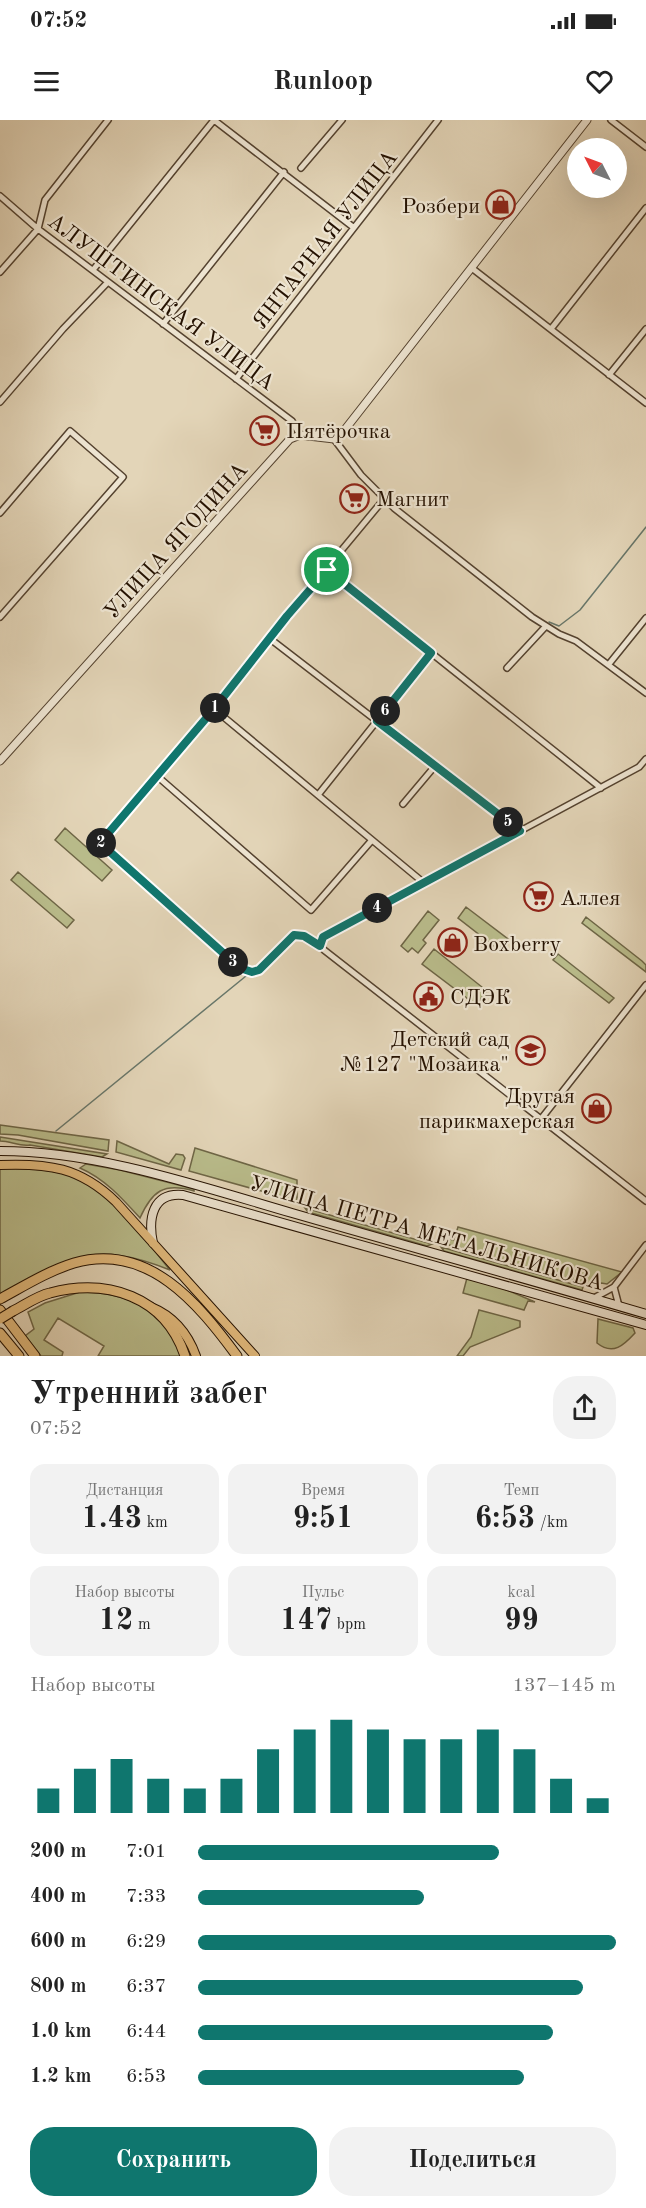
<!DOCTYPE html>
<html lang="ru">
<head>
<meta charset="utf-8">
<style>
	body { margin:0; font-family:"Old Standard TT",serif; background:#f2f2f2; color:#222; height:100vh; display:flex; flex-direction:column; font-size:22px; white-space:nowrap }
	* { box-sizing:border-box; margin:0 }
	p { font-size:20px; color:#767676 }
	.icon { flex:none; width:33px; height:33px; fill:none; stroke:currentColor; stroke-width:2; stroke-linecap:round; stroke-linejoin:round }
	.map { position:relative; height:1236px; overflow:hidden }
	.side { display:flex; flex-direction:column; background:#fff; flex:1 }
	.side>* { flex:none }
	.needle { width:39px; rotate:312deg }
	.buttons { position:absolute; left:567px; top:18px; display:grid; gap:12px }
	.buttons a { display:grid; place-items:center; width:60px; height:60px; border-radius:50%; background:#fff; box-shadow:0 6px 24px #0002; font-size:30px }
	.pin { position:absolute; display:grid; place-items:center; width:51px; height:51px; color:#fff; margin:-26px; border:3px solid #fff; border-radius:50%; box-shadow:0 2px 6px #0007 }
	.km { position:absolute; width:30px; height:30px; margin:-15px; border-radius:50%; background:#222; color:#fff; font-size:16px; line-height:30px; text-align:center }
	.round { display:grid; place-items:center; flex:none; width:63px; height:63px; border-radius:24px; background:#f2f2f2 }
	.overview { display:flex; align-items:center; justify-content:space-between; height:102px; padding:0 30px }
	h1 { font-size:33px; font-weight:800; line-height:45px }
	.metrics { display:grid; grid-template-columns:repeat(3,1fr); gap:9px; height:102px; padding:6px 30px }
	.metrics div { display:grid; align-content:center; border-radius:15px; background:#f2f2f2; text-align:center }
	.metrics b { font-size:30px; font-weight:800 }
	.metrics small { font-size:16px; font-weight:400 }
	.metrics p { font-size:16px }
	.chart { height:168px; padding:12px 30px }
	.chart p { display:flex; justify-content:space-between }
	.chart svg { width:100%; height:108px; margin-top:6px; stroke:#0f766e; stroke-width:6 }
	.button { display:flex; gap:12px; margin-top:auto; padding:12px 30px }
	.button a { flex:1; height:69px; border-radius:24px; background:#0f766e; color:#fff; font-size:24px; font-weight:800; line-height:69px; text-align:center }
	.button a+a { background:#f2f2f2; color:#222 }
	ul { padding:0 30px; list-style:none; font-size:20px }
	li { display:grid; grid-template-columns:96px 72px 1fr; align-items:center; height:45px }
	li i { height:15px; border-radius:8px; background:#0f766e }
	.status { display:flex; justify-content:space-between; align-items:center; height:42px; padding:0 30px; background:#fff; direction:ltr }
	.status svg { height:16px; fill:currentColor }
	header { display:flex; justify-content:space-between; align-items:center; height:78px; padding:0 30px; background:#fff; font-size:27px; font-weight:800 }
	.map>svg:first-child { display:block }
	.green { fill:#b9bc8b; stroke:#6e6646; stroke-width:1.5 }
	.lines { fill:none; stroke-linecap:round; stroke-linejoin:round }
	.stream { stroke:#687669; stroke-width:1.5 }
	.minor-casing { stroke:#54422f; stroke-width:8 }
	.tertiary-casing { stroke:#54422f; stroke-width:9 }
	.secondary-casing { stroke:#241101; stroke-width:10 }
	.primary-casing { stroke:#241101; stroke-width:10 }
	.trunk-casing { stroke:#241101; stroke-width:11 }
	.minor { stroke:#ede4d1; stroke-width:5 }
	.tertiary { stroke:#ede4d1; stroke-width:7 }
	.secondary { stroke:#ede4d1; stroke-width:8 }
	.primary { stroke:#e2ba7c; stroke-width:8 }
	.trunk { stroke:#e2ba7c; stroke-width:9 }
	.trunk-bridge-casing { stroke:#241101; stroke-width:11; stroke-linecap:butt }
	.trunk-bridge { stroke:#e2ba7c; stroke-width:9 }
	.route-casing { stroke:#fff; stroke-width:12 }
	.route { stroke:#0f766e; stroke-width:8 }
	.labels { text-anchor:middle; stroke-width:4.5; stroke-linejoin:round; paint-order:stroke }
	.poi-label { font-size:22px; fill:#241101; stroke:#ede4d1; text-anchor:start }
	.street-label { font-size:22px; fill:#241101; stroke:#ede4d1 }
</style>
</head>
<body>
<div class="status"><b>07:52</b><svg viewBox="0 0 49 12"><path d="M0 12V9h3v3zM5 12V6h3v6zM10 12V3h3v9zM15 12V0h3v12zM26 1h20v11H26zM47 4h2v5h-2z"/></svg></div>
<header><svg class="icon" aria-label="menu" viewBox="0 0 24 24"><path d="M4 6h16M4 12h16M4 18h16"/></svg>Runloop<svg class="icon" aria-label="heart" viewBox="0 0 24 24"><path d="M12 20l-8-8c-3-5 5-10 8-4 3-6 11-1 8 4z"/></svg></header>
<div class="map">
<svg width="646" height="1236" viewBox="0 0 646 1236">
	<rect width="100%" height="100%" fill="#e3d5b8"/>
	<filter id="stains"><feTurbulence type="fractalNoise" baseFrequency=".00333" numOctaves="4"/><feColorMatrix values="0 0 0 0 .2 0 0 0 0 .09 0 0 0 0 .02 0 0 0 .5 -.17"/></filter>
	<radialGradient id="worn" r=".72"><stop offset=".6" stop-color="#630" stop-opacity="0"/><stop offset="1" stop-color="#630" stop-opacity=".3"/></radialGradient>
	<path class="green" d="M65 708 112 750 102 761 55 720Z
		M18 752 74 800 67 808 11 760Z
		M466 787 508 819 499 830 458 798Z
		M428 791 439 800 423 820 426 823 418 833 412 828 408 832 401 826Z
		M586 797 642 841 646 845V852L582 803Z
		M434 829 487 871 476 885 422 844Z
		M558 834 614 878 609 883 553 840Z
		M0 1005 109 1020 108 1031 18 1015 0 1014Z
		M0 1017 107 1034 102 1037 30 1025C20 1027 11 1021 0 1021Z
		M117 1021 169 1044 176 1034 183 1035 185 1038 181 1050 116 1032Z
		M195 1028 297 1060V1081L189 1051Z
		M86 1044 120 1050 194 1069V1071C164 1062 152 1071 140 1098 122 1078 105 1059 80 1048Z
		M0 1048C22 1049 44 1048 65 1054 111 1067 141 1115 170 1150 93 1119 67 1137 0 1177Z
		M305 1088 432 1124 427 1126 308 1092Z
		M458 1107 622 1152 607 1164 601 1163 590 1165 442 1123 448 1119 454 1120Z
		M441 1127 583 1167 582 1170 444 1131Z
		M467 1158 502 1168 535 1182 528 1181 524 1190 463 1173Z
		M80 1172C108 1172 136 1178 158 1197 169 1206 176 1224 184 1236H98L104 1226 58 1198 44 1220 63 1232 62 1236H41L25 1216 34 1209 28 1192 45 1183Z
		M479 1190 520 1201V1207L470 1227 463 1236H457L471 1217Z
		M598 1199 633 1208 635 1213C624 1225 613 1236 597 1223Z"/>
	<g class="lines">
		<path class="stream" d="M549 502 559 506 580 490 646 407
			M56 1011 246 856"/>
		<defs>
			<path id="minor" d="M214 0 353 107
				M611 0 646 27
				M301 48 342 0
				M0 76 38 109 292 301 300 315
				M473 149 646 283
				M93 150 214 0
				M0 152 38 109 45 80 108 0
				M163 204 284 52
				M551 209 646 88
				M609 255 646 209
				M236 259 438 0
				M0 282 63 209 108 162
				M334 319 361 355 394 388 532 497 559 514 576 521 646 573
				M0 393 70 311 123 357 0 497
				M327 450 601 668
				M269 518 520 711
				M609 544 646 498
				M507 548 546 506
				M214 589 424 763
				M646 639 639 647 323 817 320 826 324 830 646 1081
				M157 656 311 790 372 720
				M318 675 431 533
				M403 684 435 646
				M320 826 305 816 294 815 259 850 252 852 246 851 100 723 214 589 287 496 384 379
				M541 999 646 865
				M614 1167 619 1186
				M594 1178 614 1167 646 1125"/>
			<path id="tertiary" d="M0 641 290 319 300 315 334 319 343 312 587 0"/>
			<path id="secondary" d="M0 1031C97 1031 199 1066 292 1093 410 1127 528 1159 646 1194
				M153 1123C148 1099 152 1072 183 1075L646 1205"/>
			<path id="primary" d="M0 1045C48 1043 80 1047 116 1082L255 1236
				M151 1187C173 1196 188 1214 196 1236"/>
			<path id="trunk" d="M0 1179C24 1166 48 1151 74 1143 148 1122 198 1183 237 1236
				M0 1190 35 1236
				M13 1191C25 1185 37 1176 50 1173 107 1158 165 1176 185 1236
				M0 1213 19 1236"/>
		</defs>
		<use href="#minor" class="minor-casing"/>
		<use href="#tertiary" class="tertiary-casing"/>
		<use href="#secondary" class="secondary-casing"/>
		<use href="#primary" class="primary-casing"/>
		<use href="#trunk" class="trunk-casing"/>
		<use href="#minor" class="minor"/>
		<use href="#tertiary" class="tertiary"/>
		<use href="#secondary" class="secondary"/>
		<use href="#primary" class="primary"/>
		<use href="#trunk" class="trunk"/>
		<defs>
			<path id="trunk-bridge" d="M0 1199 13 1191"/>
		</defs>
		<use href="#trunk-bridge" class="trunk-bridge-casing"/>
		<use href="#trunk-bridge" class="trunk-bridge"/>
	</g>
	<g class="lines">
		<defs>
			<path id="route" d="M327 450 431 533 377 601 520 711 323 817 320 826 304 816 294 815 259 850 252 852 240 848 100 723 214 589 287 496Z"/>
		</defs>
		<use href="#route" class="route-casing"/>
		<use href="#route" class="route"/>
	</g>
	<defs>
		<symbol id="shop-ring" viewBox="-11 -11 22 22"><circle r="9.5" fill="#ede4d1" stroke="#8f2418" stroke-width="1.5"/><path d="M-5-2.5h2.3a2.7 3.5 0 0 1 5.4 0H5L5.5 6h-11ZM-1.5-2.5h3a1.5 2.3 0 0 0-3 0Z" fill="#8f2418"/></symbol>
		<symbol id="supermarket-ring" viewBox="-11 -11 22 22"><circle r="9.5" fill="#ede4d1" stroke="#8f2418" stroke-width="1.5"/><path d="M-6-5.5h2.5l.6 2H6L4.5 2H-2.5L-4.4-4H-6ZM-1.5 3.2a1.3 1.3 0 1 0 .1 0ZM3 3.2a1.3 1.3 0 1 0 .1 0Z" fill="#8f2418"/></symbol>
		<symbol id="civic-ring" viewBox="-11 -11 22 22"><circle r="9.5" fill="#ede4d1" stroke="#8f2418" stroke-width="1.5"/><path d="M-.6-6.5H3V-4.5H.6V-3L4-1V1h2V6H-6V1h2V-1L-.6-3ZM-1.2 2.5V6h2.4V2.5Z" fill="#8f2418"/></symbol>
		<symbol id="school-ring" viewBox="-11 -11 22 22"><circle r="9.5" fill="#ede4d1" stroke="#8f2418" stroke-width="1.5"/><path d="M0-5L7-2L0 1L-7-2ZM-4 1L0 2.5L4 1V4Q0 6-4 4Z" fill="#8f2418"/></symbol>
	</defs>
	<g fill-rule="evenodd">
		<use href="#shop-ring" x="484" y="68" width="33" height="33"/>
		<use href="#supermarket-ring" x="248" y="294" width="33" height="33"/>
		<use href="#supermarket-ring" x="338" y="362" width="33" height="33"/>
		<use href="#supermarket-ring" x="522" y="760" width="33" height="33"/>
		<use href="#shop-ring" x="436" y="806" width="33" height="33"/>
		<use href="#civic-ring" x="412" y="860" width="33" height="33"/>
		<use href="#school-ring" x="514" y="914" width="33" height="33"/>
		<use href="#shop-ring" x="580" y="972" width="33" height="33"/>
	</g>
	<g class="labels">
		<g class="poi-label">
			<text x="480" y="93" text-anchor="end">Розбери</text>
			<text x="286" y="318">Пятёрочка</text>
			<text x="376" y="386">Магнит</text>
			<text x="560" y="785">Аллея</text>
			<text x="473" y="831">Boxberry</text>
			<text x="450" y="884">СДЭК</text>
			<text x="509" y="926" text-anchor="end">Детский сад<tspan x="509" dy="25">№127 "Мозаика"</tspan></text>
			<text x="575" y="983" text-anchor="end">Другая<tspan x="575" dy="25">парикмахерская</tspan></text>
		</g>
		<g class="street-label">
			<text transform="translate(324 119) rotate(-52)" y="8">ЯНТАРНАЯ УЛИЦА</text>
			<text transform="translate(162 181) rotate(37)" y="8">АЛУШТИНСКАЯ УЛИЦА</text>
			<text transform="translate(175 420) rotate(-48)" y="8">УЛИЦА ЯГОДИНА</text>
			<text transform="translate(427 1112) rotate(16)" y="8">УЛИЦА ПЕТРА МЕТАЛЬНИКОВА</text>
		</g>
	</g>
	<rect width="100%" height="100%" filter="url(#stains)"/>
	<rect width="100%" height="100%" fill="url(#worn)"/>
</svg>
<div class="buttons">
<a><svg class="needle" viewBox="-14 -14 28 28"><path d="M0-13l5 13h-10z" fill="#e53935"/><path d="M0 13l5-13h-10z" fill="#767676"/></svg></a>
</div>
<div class="pin" style="left:327px;top:450px;background:#1e9e55"><svg class="icon" aria-label="arrive" viewBox="0 0 24 24"><path d="M6 21V4h12l-3 4 3 4H6"/></svg></div>
<b class="km" style="left:215px;top:588px">1</b>
<b class="km" style="left:101px;top:723px">2</b>
<b class="km" style="left:233px;top:842px">3</b>
<b class="km" style="left:377px;top:788px">4</b>
<b class="km" style="left:508px;top:702px">5</b>
<b class="km" style="left:385px;top:591px">6</b>
</div>
<section class="side">
<div class="overview"><div><h1>Утренний забег</h1><p>07:52</p></div><a class="round"><svg class="icon" aria-label="share" viewBox="0 0 24 24"><path d="M12 15V3M7 8l5-5 5 5M5 13v7h14v-7"/></svg></a></div>
<div class="metrics">
<div><p>Дистанция</p><b>1.43<small> km</small></b></div>
<div><p>Время</p><b>9:51</b></div>
<div><p>Темп</p><b>6:53<small> /km</small></b></div>
</div>
<div class="metrics">
<div><p>Набор высоты</p><b>12<small> m</small></b></div>
<div><p>Пульс</p><b>147<small> bpm</small></b></div>
<div><p>kcal</p><b>99</b></div>
</div>
<div class="chart"><p><span>Набор высоты</span>137–145 m</p>
<svg viewBox="0 0 160 44" preserveAspectRatio="none"><path d="M5 44V34M15 44V26M25 44V22M35 44V30M45 44V34M55 44V30M65 44V18M75 44V10M85 44V6M95 44V10M105 44V14M115 44V14M125 44V10M135 44V18M145 44V30M155 44V38"/></svg>
</div>
<ul>
<li><b>200 m</b>7:01<i style="width:72%"></i></li>
<li><b>400 m</b>7:33<i style="width:54%"></i></li>
<li><b>600 m</b>6:29<i style="width:100%"></i></li>
<li><b>800 m</b>6:37<i style="width:92%"></i></li>
<li><b>1.0 km</b>6:44<i style="width:85%"></i></li>
<li><b>1.2 km</b>6:53<i style="width:78%"></i></li>
</ul>
<div class="button"><a>Сохранить</a><a>Поделиться</a></div>
</section>
</body>
</html>
